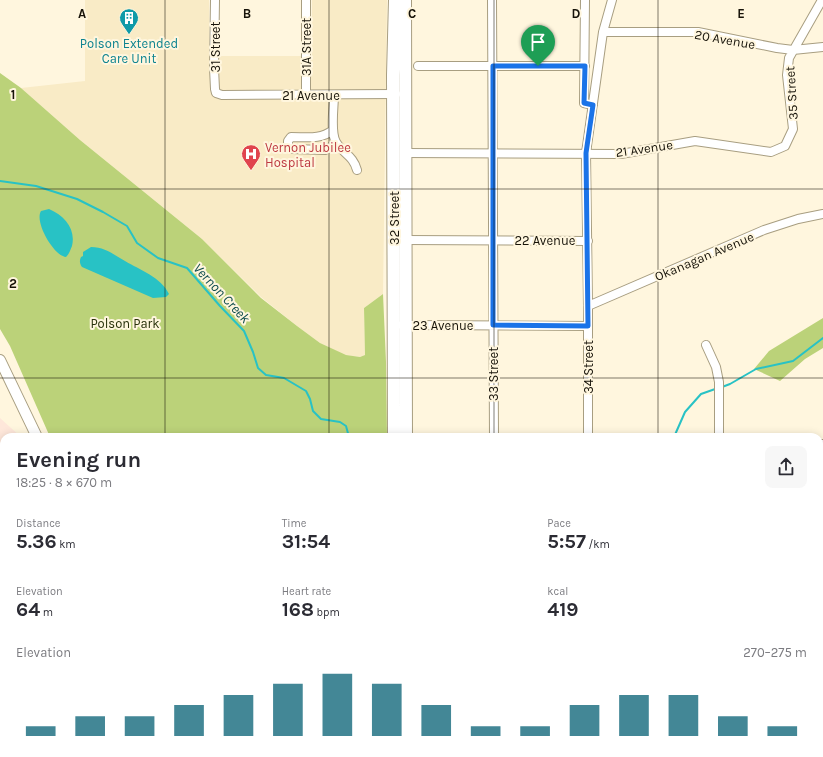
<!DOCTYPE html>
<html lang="en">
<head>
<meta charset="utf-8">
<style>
	body { margin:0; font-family:Karla,sans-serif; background:#f7f7f7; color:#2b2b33; height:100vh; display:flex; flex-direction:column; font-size:15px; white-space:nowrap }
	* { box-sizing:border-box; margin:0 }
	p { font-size:13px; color:#7c7c81 }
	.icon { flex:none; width:22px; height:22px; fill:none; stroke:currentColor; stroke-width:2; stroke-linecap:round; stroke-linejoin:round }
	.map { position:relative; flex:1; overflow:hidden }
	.side { position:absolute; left:0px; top:433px; width:823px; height:324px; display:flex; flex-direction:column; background:#fff; border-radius:12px 12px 0 0; box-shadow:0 2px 10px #0003 }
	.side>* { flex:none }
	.pin { position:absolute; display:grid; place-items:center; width:34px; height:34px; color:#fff; margin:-41px -17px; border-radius:50% 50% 50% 0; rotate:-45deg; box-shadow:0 0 4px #0007 }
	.pin .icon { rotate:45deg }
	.round { display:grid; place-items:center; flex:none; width:42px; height:42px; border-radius:8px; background:#f7f7f7 }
	.overview { display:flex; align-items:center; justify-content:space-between; height:68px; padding:0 16px }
	h1 { font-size:22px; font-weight:700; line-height:30px }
	.figures { display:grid; grid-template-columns:repeat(3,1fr); gap:6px; height:68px; padding:4px 16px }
	.figures div { display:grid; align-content:center }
	.figures b { font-size:20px; font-weight:700 }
	.figures small { font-size:11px; font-weight:400 }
	.figures p { font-size:11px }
	.chart { height:112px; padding:8px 16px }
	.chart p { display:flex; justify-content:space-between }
	.chart svg { width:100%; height:72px; margin-top:4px; stroke:#438796; stroke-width:6 }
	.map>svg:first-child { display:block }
	.commercial { fill:#fee7da }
	.built { fill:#f9ebc6 }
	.green { fill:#bbd279 }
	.water { fill:#28c2c5 }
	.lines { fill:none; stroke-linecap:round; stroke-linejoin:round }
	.stream { stroke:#28c2c5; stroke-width:2 }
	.minor-casing { stroke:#a89e81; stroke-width:10 }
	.major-casing { stroke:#a89e81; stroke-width:12 }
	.highway-casing { stroke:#a89e81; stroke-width:14 }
	.minor { stroke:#fff; stroke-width:8 }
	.major { stroke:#fff; stroke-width:10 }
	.highway { stroke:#fff; stroke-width:12 }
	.route-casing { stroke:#fff; stroke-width:8 }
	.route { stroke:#1a73e8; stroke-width:5 }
	.grid { fill:none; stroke:#171309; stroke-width:1; stroke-opacity:0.55 }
	.labels { text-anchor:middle; stroke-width:4; stroke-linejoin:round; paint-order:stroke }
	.street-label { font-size:13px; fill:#171309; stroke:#fff6de }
	.culture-label { font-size:13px; fill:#0d838f; stroke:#fff6de }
	.health-label { font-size:13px; fill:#be3a42; stroke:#fff6de; text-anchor:start }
	.park-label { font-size:13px; fill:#273009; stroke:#fff6de }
	.water-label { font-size:14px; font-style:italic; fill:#0e4c4e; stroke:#fff6de }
	.grid-label { font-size:13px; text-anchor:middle; font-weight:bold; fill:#171309; stroke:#fff6de; stroke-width:4; stroke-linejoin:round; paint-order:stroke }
</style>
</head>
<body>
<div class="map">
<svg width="823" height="757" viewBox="0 0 823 757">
	<rect width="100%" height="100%" fill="#fff6de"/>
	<path class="commercial" d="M0 418 21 437H4V517L0 471Z
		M82 753H162V757H79Z
		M181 753H393V757H181Z
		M415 753H496V757H415Z
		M515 753H523L553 757H515Z
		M654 753H721V757H656Z"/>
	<path class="built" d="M85 0H209V56H312V0H387L383 294 364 308 365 355 360 357 344 355 320 343 297 326 261 297 202 239 80 140 21 88 85 81Z
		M0 520 4 578V691L0 695Z
		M4 712V753H68L66 757H0V716Z"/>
	<path class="green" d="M0 73 21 88 80 140 202 239 261 298 297 326 320 343 346 355 360 357 365 355 364 308 383 294 386 362 387 437H50L10 346 0 329Z
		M823 318V348L805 359 780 381 754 369 769 351Z"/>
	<path class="water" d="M49 209C65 216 76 229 72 246 70 251 69 254 66 257 54 256 34 222 41 211Z
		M91 247C105 247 114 255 125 261 140 270 161 277 169 294L166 297 153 298 82 267C80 264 79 261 81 257L83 256V252Z"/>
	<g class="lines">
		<path class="stream" d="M0 181 36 186 77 199 103 212 127 226 137 243 158 258 187 268 220 306 244 331 253 352 258 368 266 375 284 378 306 391 310 399 313 411 321 419 340 422 346 426 349 437
			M722 387 730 384 756 369 793 361 823 338
			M674 437 685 412 701 394 718 388"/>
		<defs>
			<path id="minor" d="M215 0 214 68 215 89 216 93 222 95 396 94
				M306 0V95
				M492 0 494 437
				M585 0 584 103 593 105
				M603 32H698L777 48 793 50 823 47
				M418 66H585
				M334 95C334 107 330 132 336 142 343 154 353 155 357 170
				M333 130C320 140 307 137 291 137L288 141V147L292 149 325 150 331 147 336 142
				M405 153 621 154 695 141 771 152 785 146 793 129 787 75 789 58 822 0
				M405 240 588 241
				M588 306 764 230 798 219 823 214
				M402 325 588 326
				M706 345 716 367 719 382V437
				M588 437V306L586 153 603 32 612 0
				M819 444H823
				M819 534H823
				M822 593 823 622
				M819 639H823
				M0 710 4 706
				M819 715 823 716
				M171 753V757
				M583 753 612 757
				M644 753 646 757
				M72 757 75 753
				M505 757V753"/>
			<path id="major" d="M0 360 37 437
				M819 593H823
				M819 606H823"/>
			<path id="highway" d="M405 0 406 437
				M394 437 393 75 395 0
				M399 753V757
				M409 757V753"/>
		</defs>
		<use href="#minor" class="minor-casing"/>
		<use href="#major" class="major-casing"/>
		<use href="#highway" class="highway-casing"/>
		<use href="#minor" class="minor"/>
		<use href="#major" class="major"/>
		<use href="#highway" class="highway"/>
	</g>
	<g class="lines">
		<defs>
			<path id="route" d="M493 66H585L584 103 593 105 586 153 588 326 493 325Z"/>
		</defs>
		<use href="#route" class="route-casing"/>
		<use href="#route" class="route"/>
	</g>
	<path class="grid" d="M165 0V437M329 0V437M494 0V437M658 0V437M0 189H823M0 378H823M0 568H4M819 568H823M165 753V757M329 753V757M494 753V757M658 753V757"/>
	<defs>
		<symbol id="building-pin" viewBox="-11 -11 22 30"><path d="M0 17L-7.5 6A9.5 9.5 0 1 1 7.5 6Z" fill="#0f9aa8" stroke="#fff6de"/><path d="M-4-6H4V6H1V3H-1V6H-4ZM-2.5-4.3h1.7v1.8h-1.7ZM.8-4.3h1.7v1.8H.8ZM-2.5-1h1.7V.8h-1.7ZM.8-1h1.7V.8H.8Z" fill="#fff"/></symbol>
		<symbol id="hospital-pin" viewBox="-11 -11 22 30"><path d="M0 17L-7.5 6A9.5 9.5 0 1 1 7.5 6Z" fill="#e0444e" stroke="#fff6de"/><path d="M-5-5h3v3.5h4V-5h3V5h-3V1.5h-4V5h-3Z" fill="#fff"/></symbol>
	</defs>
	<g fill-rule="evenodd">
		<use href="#building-pin" x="118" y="7" width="22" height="30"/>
		<use href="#hospital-pin" x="240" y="143" width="22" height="30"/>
	</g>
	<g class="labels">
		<g class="street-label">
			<text transform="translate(725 39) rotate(10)" y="5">20 Avenue</text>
			<text transform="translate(215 47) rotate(-90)" y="5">31 Street</text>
			<text transform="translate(306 47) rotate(-90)" y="5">31A Street</text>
			<text transform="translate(791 93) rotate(-94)" y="5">35 Street</text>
			<text x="311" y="100">21 Avenue</text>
			<text transform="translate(644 148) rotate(-8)" y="5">21 Avenue</text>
			<text transform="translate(394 218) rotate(-90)" y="5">32 Street</text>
			<text x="545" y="245">22 Avenue</text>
			<text transform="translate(704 256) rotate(-23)" y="5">Okanagan Avenue</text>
			<text x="443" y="330">23 Avenue</text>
			<text transform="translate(588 367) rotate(-90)" y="5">34 Street</text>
			<text transform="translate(493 374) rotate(-90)" y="5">33 Street</text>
		</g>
		<g class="culture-label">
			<text x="129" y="48">Polson Extended<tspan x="129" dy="15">Care Unit</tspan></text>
		</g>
		<g class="health-label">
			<text x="265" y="152">Vernon Jubilee<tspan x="265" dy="15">Hospital</tspan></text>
		</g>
		<g class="park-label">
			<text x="125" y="328">Polson Park</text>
		</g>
		<g class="water-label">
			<text transform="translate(222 293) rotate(47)" y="5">Vernon Creek</text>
		</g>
	</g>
	<g class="grid-label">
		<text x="82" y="18">A</text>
		<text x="247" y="18">B</text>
		<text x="412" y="18">C</text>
		<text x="576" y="18">D</text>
		<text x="741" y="18">E</text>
		<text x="13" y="99">1</text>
		<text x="13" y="288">2</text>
	</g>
</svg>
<div class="pin" style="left:538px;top:66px;background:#1e9e55"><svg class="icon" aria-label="arrive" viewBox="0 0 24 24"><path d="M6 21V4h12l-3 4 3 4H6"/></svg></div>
<section class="side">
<div class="overview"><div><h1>Evening run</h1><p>18:25 · 8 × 670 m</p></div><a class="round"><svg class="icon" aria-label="share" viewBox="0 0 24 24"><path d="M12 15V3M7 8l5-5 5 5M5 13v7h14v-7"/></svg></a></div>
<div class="figures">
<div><p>Distance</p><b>5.36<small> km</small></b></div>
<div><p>Time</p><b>31:54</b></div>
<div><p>Pace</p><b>5:57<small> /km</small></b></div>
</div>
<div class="figures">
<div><p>Elevation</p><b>64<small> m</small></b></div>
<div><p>Heart rate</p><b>168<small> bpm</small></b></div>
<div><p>kcal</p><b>419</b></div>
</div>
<div class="chart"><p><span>Elevation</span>270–275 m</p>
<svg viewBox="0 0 160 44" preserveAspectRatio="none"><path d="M5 44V38M15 44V32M25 44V32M35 44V25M45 44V19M55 44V12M65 44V6M75 44V12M85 44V25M95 44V38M105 44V38M115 44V25M125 44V19M135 44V19M145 44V32M155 44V38"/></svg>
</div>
</section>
</div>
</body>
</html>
